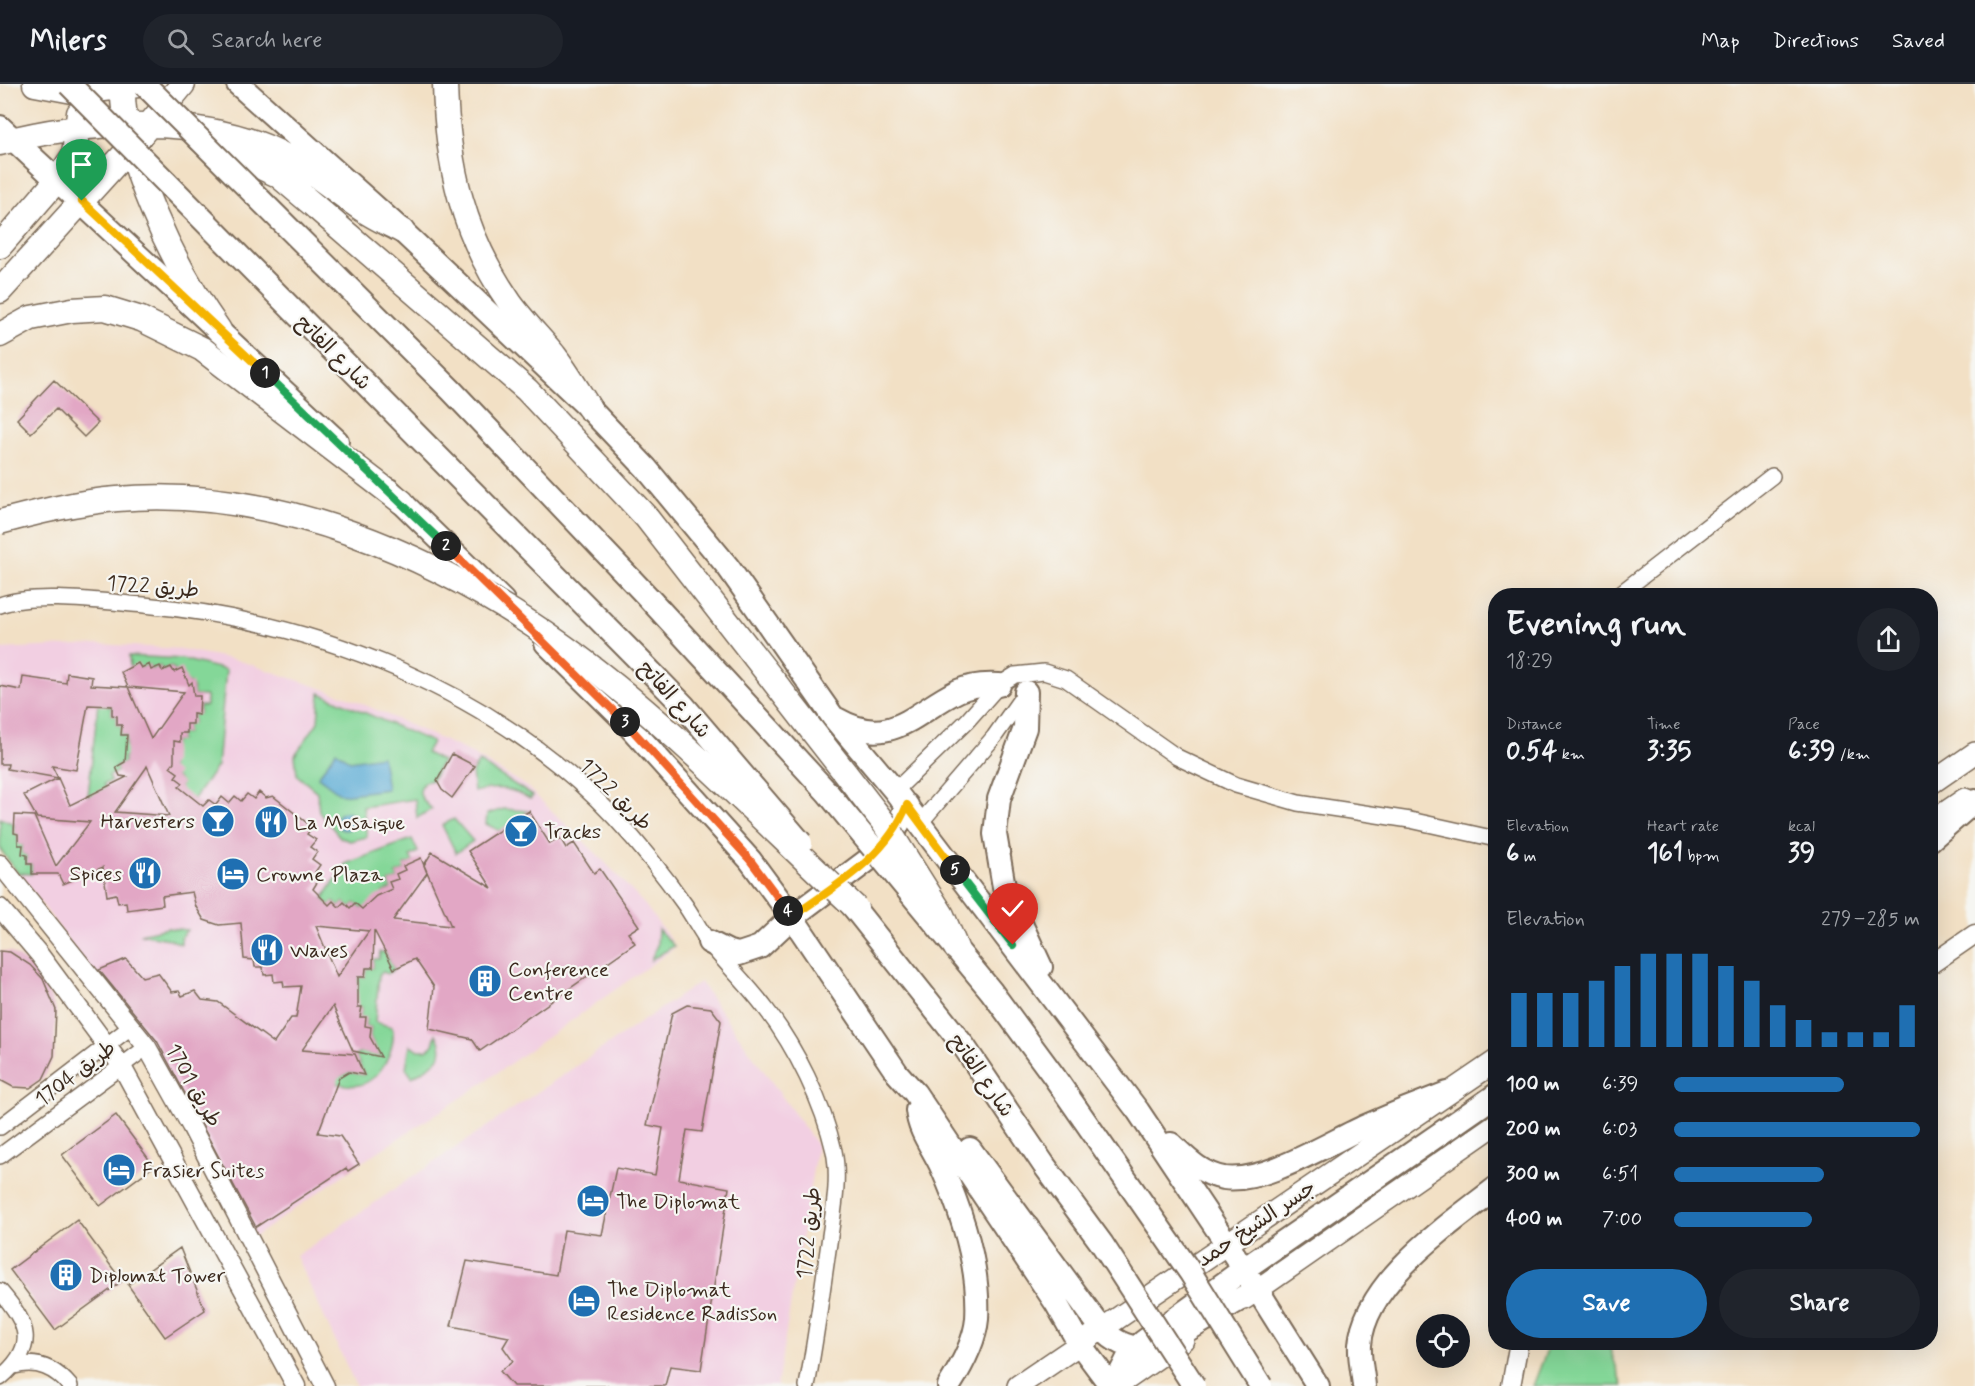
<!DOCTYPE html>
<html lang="en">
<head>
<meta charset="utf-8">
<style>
	body { margin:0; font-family:Mynerve,"Playpen Sans Arabic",sans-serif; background:#20242c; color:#f1f3f6; height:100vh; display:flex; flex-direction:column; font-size:22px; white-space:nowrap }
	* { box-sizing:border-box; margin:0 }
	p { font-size:20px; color:#9ea1a6 }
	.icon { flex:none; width:33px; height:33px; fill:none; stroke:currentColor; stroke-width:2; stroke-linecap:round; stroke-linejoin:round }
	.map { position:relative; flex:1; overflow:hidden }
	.sheet { position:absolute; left:1488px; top:504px; width:450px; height:762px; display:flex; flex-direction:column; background:#171b24; border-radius:24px; box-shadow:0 6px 24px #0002 }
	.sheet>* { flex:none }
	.controls { position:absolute; left:1416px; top:1230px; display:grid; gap:12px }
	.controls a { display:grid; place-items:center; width:54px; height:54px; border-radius:50%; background:#171b24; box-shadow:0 6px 24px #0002; font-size:30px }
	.pin { position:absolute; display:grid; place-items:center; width:51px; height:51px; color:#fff; margin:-62px -26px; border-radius:50% 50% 50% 0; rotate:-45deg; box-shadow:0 0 6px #0007 }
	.pin .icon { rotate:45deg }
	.km { position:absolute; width:30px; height:30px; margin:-15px; border-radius:50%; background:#222; color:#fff; font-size:16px; line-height:30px; text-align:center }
	.round { display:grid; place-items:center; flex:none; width:63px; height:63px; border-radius:32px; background:#20242c }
	.head { display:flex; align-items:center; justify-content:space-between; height:102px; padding:0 18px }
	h1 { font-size:33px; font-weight:700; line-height:45px }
	.stats { display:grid; grid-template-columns:repeat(3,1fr); gap:9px; height:102px; padding:6px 18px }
	.stats div { display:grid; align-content:center }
	.stats b { font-size:26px; font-weight:700 }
	.stats small { font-size:16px; font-weight:400 }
	.stats p { font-size:16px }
	.chart { height:168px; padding:12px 18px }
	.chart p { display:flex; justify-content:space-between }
	.chart svg { width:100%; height:108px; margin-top:6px; stroke:#1f6fb2; stroke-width:6 }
	.primary-button { display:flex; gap:12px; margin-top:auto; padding:12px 18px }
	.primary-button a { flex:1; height:69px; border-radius:36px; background:#1f6fb2; color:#fff; font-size:24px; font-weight:700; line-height:69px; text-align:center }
	.primary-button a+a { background:#20242c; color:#f1f3f6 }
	ul { padding:0 18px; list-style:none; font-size:20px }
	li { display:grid; grid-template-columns:96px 72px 1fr; align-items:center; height:45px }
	li i { height:15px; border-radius:8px; background:#1f6fb2 }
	header { display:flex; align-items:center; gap:36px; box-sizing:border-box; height:84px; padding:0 30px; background:#171b24; border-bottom:2px solid #363941 }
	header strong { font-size:28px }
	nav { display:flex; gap:33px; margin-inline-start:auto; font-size:21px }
	.search { width:420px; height:54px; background:#20242c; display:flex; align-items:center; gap:15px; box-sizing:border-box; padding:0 21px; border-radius:33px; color:#9ea1a6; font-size:22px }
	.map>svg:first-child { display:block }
	.built { fill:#f2cfe2 }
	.green { fill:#84d798; stroke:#60805b; stroke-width:1.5; fill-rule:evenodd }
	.water { fill:#5bacd6; stroke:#4b6b7a; stroke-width:1.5 }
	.building { fill:#e2a7c5; fill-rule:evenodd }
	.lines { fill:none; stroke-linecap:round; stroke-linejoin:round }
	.minor-casing { stroke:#7b6a58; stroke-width:18 }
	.tertiary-casing { stroke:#7b6a58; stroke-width:21 }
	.secondary-casing { stroke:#7b6a58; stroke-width:24 }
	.primary-casing { stroke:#7b6a58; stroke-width:26 }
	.trunk-casing { stroke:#7b6a58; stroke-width:27 }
	.minor { stroke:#fff; stroke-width:15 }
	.tertiary { stroke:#fff; stroke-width:18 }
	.secondary { stroke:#fff; stroke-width:21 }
	.primary { stroke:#fff; stroke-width:22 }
	.trunk { stroke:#fff; stroke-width:24 }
	.primary-bridge-casing { stroke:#7b6a58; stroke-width:26; stroke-linecap:butt }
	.trunk-bridge-casing { stroke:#7b6a58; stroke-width:27; stroke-linecap:butt }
	.primary-bridge { stroke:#fff; stroke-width:22 }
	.trunk-bridge { stroke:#fff; stroke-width:24 }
	.split-1-casing { stroke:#fff; stroke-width:12 }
	.split-2-casing { stroke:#fff; stroke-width:12 }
	.split-3-casing { stroke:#fff; stroke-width:12 }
	.split-4-casing { stroke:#fff; stroke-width:12 }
	.split-5-casing { stroke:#fff; stroke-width:12 }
	.split-6-casing { stroke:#fff; stroke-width:12 }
	.split-1 { stroke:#f5b400; stroke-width:8 }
	.split-2 { stroke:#22a559; stroke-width:8 }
	.split-3 { stroke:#f0652b; stroke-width:8 }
	.split-4 { stroke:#f0652b; stroke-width:8 }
	.split-5 { stroke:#f5b400; stroke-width:8 }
	.split-6 { stroke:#22a559; stroke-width:8 }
	.labels { text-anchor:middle; stroke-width:4.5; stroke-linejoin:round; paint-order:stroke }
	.street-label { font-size:21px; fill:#3b2a1e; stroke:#f6f6f2 }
	.poi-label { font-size:21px; fill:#3b2a1e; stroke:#f6f6f2; text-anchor:start }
</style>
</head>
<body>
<header>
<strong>Milers</strong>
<div class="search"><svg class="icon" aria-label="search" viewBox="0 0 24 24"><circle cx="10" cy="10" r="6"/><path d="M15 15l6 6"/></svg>Search here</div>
<nav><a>Map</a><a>Directions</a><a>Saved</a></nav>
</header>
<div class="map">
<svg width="1975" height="1302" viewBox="0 0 1975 1302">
	<rect width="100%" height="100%" fill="#f6f6f2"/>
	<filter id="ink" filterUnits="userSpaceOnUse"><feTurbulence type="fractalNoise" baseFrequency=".0167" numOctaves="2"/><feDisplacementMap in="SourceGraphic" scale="12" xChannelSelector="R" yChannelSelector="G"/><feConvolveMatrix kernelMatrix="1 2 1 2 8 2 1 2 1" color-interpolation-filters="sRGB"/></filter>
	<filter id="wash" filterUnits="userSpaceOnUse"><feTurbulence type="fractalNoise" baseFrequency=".008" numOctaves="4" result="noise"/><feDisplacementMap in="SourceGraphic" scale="24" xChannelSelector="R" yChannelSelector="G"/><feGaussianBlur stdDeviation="1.35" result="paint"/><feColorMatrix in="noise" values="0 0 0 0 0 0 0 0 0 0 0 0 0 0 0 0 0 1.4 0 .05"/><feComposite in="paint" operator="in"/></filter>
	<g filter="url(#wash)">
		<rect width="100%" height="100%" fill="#f2e0c5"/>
		<path class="built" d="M98 560 181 565 237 576 348 613 467 667 526 702 601 774 645 821 676 863 464 1012 359 1080 254 1153 145 966 50 831 0 765V565Z
			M700 898 817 1061 777 1302H356L296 1172Z"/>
		<path class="green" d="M129 572 182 575 226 586 217 682 191 719 179 703 182 699C164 684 173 677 174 657H180V649H187V640L193 639V630H199L200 622H206V612H194L193 603 171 583 162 587 160 582 151 586 149 581 141 584 130 583Z
			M320 609 432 658 426 669 442 677 432 696 424 698C415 710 423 717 432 725L417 734 415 715 363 723 367 753 350 757 341 754 319 728 317 708 297 691 295 671 318 638ZM336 668 350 677 318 693Z
			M99 610 108 622H112V631L117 632V641H122L121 651H127L126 662 143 663 123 674 125 678 116 683 118 687 109 692 111 697 104 700 112 718 88 712Z
			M479 678 533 712 530 715C510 703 496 702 474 708L472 688Z
			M504 725 529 727 500 747 486 740 487 730Z
			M0 734 14 740V749L18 750V760L23 761 22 770 27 771V780H32V790L18 789 0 765Z
			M454 735 473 757 456 769 442 741Z
			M412 755 418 768 410 772 413 778 404 781 405 786 396 790 398 795 389 798 392 805 383 808 385 814 362 825 355 819 350 824 344 818 339 823 334 817 329 821 323 815 345 780Z
			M167 844 187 846 181 853V860L169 855 140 850Z
			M658 845 674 862 651 876 657 861Z
			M380 868H385L394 885 387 890 383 888 379 891 375 938 392 943C398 963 380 997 359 1001 350 1003 335 999 326 998L338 986 342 992 349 988 364 991 356 972 360 968 380 972 370 953 371 943 365 942 366 934 360 933 362 923 356 922 353 902H358V893H365L366 884H373V875H379Z
			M436 950C450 976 431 981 412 993L406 984 410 961 419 966H427L433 961Z
			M1550 1258 1608 1259 1623 1302H1533Z"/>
		<path class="water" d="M336 667 350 677 382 672 387 705 342 711 318 693Z
			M336 737a9 9 0 1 1 18 0a9 9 0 1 1-18 0Z"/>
		<g id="blocks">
			<path class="building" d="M54 296 98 339 84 353 56 325 31 349 17 335Z
				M138 579 141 584 149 580 151 586 160 582 162 587 171 583 174 588 182 584 189 601 192 598 194 612H200L199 631 193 630V640H187V649H180V658L174 657V678L170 683 178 689 175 693 183 699 179 703 203 722 209 716 216 721 222 713 229 719 235 712 241 717 247 710 254 715 259 708 266 714 273 712 312 743 307 750 316 756 310 763 317 768 312 775 320 781 315 788 321 792 313 805 329 821 333 817 339 823 344 818 350 824 355 819 362 825 376 812 392 805 389 798 398 795 396 790 405 786 403 782 421 774 427 789 393 836 451 842 424 781 432 768 492 804 468 767 529 727 550 760 560 754 566 764 574 759 594 789 600 785 639 842 628 849 635 859 480 967 472 955 429 945 434 903 415 875 394 885 374 846 373 884H366L365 893H358V923H362L360 933H366L365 942 371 943 370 953 381 973 353 967 333 922 302 966 355 970 364 991 349 988 339 994 318 1049 340 1052 359 1080 348 1087 346 1084 256 1143 157 957 99 886 126 875 142 893 158 889 172 908 179 907 182 912 195 907 202 916 218 918 274 959 291 934H296L301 902 284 903 283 897 274 898 273 890 264 891 263 883H255L254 876 244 875 241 839 219 841 204 836 196 823 192 808 162 812 163 821 127 826 126 818 118 819 116 810 107 812 103 783 63 800 58 790H32V780H27V771L22 770 23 761H18V750L14 749 15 731 34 732 56 782 90 738 37 734 24 711 58 694 70 721 127 693 120 692 116 683 125 678 127 651H121L122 641H117V632L112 631V622L88 621 76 686 52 682 58 694 7 685 8 680H0V602L21 606 23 593 66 599 67 589 92 593 91 601 128 603 151 655 184 608 128 603 121 588ZM147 682 169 732 115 728 146 684ZM316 842 369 847 337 893Z
				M452 670 475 682 452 714 442 706 437 697Z
				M0 867 10 868 30 881 43 895 56 926 54 972 43 995 30 1004 13 1003 0 996Z
				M687 921 711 924 721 937 702 1048 687 1046 679 1095 729 1104 701 1286 670 1282 665 1302H513L500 1287 513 1277 503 1263 509 1253 451 1242 467 1177 556 1191 564 1146 602 1151 616 1084 655 1091 663 1044 647 1041 672 929Z
				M116 1031 154 1082 100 1122 62 1071Z
				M77 1136 122 1197 55 1246 10 1186Z
				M180 1164 205 1226 165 1253 128 1201Z"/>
		</g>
	</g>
	<g filter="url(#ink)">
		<use href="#blocks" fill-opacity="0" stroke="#7b6a58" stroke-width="1.5"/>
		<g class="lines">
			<defs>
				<path id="minor" d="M1617 512 1772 392
					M0 521C34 508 106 518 144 521 316 537 495 606 615 734 640 761 664 791 685 821 694 834 701 848 710 860 728 882 749 902 766 925 796 964 823 1019 834 1067 840 1096 833 1129 829 1159 822 1207 816 1254 807 1302
					M895 707 967 637 999 601 1015 591 1044 588 1066 595 1177 673 1236 701 1298 719 1410 736 1496 755
					M920 739 994 653 1025 609
					M0 1043 132 942
					M0 1072 147 963
					M0 1207C29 1241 38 1262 0 1294
					M14 1282C38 1276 55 1284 70 1302"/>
				<path id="tertiary" d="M0 780 147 963 191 1042 325 1302
					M0 824 39 870 121 981 296 1302
					M1930 881 1975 850
					M1511 1302 1519 1258"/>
				<path id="secondary" d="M1930 700 1975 669
					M1930 739 1965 715
					M1244 1215 1496 1040
					M1018 1302 1496 977
					M1117 1302 1183 1256"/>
				<path id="primary" d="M238 0 402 147 589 324 646 384 728 483 833 633 895 707 1138 1027 1257 1205 1318 1302
					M0 43 337 357
					M389 406 503 517
					M546 559 620 632 750 776 792 833 897 989 915 1009 1056 1219 1079 1259 1111 1302
					M1026 608 1025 644 999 715 995 750 1004 803 1041 883
					M837 635C891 666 914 628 958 607 971 601 985 600 999 601
					M1930 756 1975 717
					M709 858 729 868 739 870 760 863 792 833 876 770 896 745 907 721
					M917 1026C919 1048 933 1064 942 1084 963 1131 980 1183 977 1235 975 1258 961 1283 949 1302
					M1171 1060C1187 1075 1201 1090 1224 1094 1264 1100 1330 1058 1366 1042 1393 1030 1420 1019 1447 1009
					M970 1065 1101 1244C1135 1280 1166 1259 1201 1238 1220 1227 1239 1216 1257 1205
					M1114 1302 1128 1274 1143 1258 1244 1185 1496 1011
					M1364 1302C1363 1289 1359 1274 1360 1261 1364 1198 1450 1140 1496 1104"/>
				<path id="trunk" d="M35 0 78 8 138 1
					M123 0C120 74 176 186 219 246
					M445 0C447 82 463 151 510 219 523 237 540 254 554 271 567 288 578 307 589 324
					M200 55 278 91 317 124
					M0 59C85 36 208 29 287 73 314 88 337 108 362 125 375 134 389 140 402 147
					M0 162 58 95 74 71 79 29
					M0 207 130 64 183 0
					M0 251 31 234 72 226 105 224 141 235 202 265 402 418"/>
			</defs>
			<use href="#minor" class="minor-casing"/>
			<use href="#tertiary" class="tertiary-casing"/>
			<use href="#secondary" class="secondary-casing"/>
			<use href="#primary" class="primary-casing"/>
			<use href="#trunk" class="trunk-casing"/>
			<use href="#minor" class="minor"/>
			<use href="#tertiary" class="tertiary"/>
			<use href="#secondary" class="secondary"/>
			<use href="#primary" class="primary"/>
			<use href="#trunk" class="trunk"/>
			<defs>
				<path id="primary-bridge" d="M69 0 644 581 683 621 801 759
					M144 0 451 306 645 510 827 708 991 907 1053 991 1190 1188 1261 1302
					M843 810 963 961 1044 1081 1102 1160 1194 1302"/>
				<path id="trunk-bridge" d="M317 124 527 306 646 433 884 739 942 831 956 864
					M0 438C38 428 78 418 117 415 274 401 438 472 563 562 668 637 761 736 856 824"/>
			</defs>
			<use href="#primary-bridge" class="primary-bridge-casing"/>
			<use href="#trunk-bridge" class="trunk-bridge-casing"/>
			<use href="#primary-bridge" class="primary-bridge"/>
			<use href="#trunk-bridge" class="trunk-bridge"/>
		</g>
	</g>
	<g class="lines" filter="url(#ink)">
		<defs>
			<path id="split-1" d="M82 117 265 289"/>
			<path id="split-2" d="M265 289 446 462"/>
			<path id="split-3" d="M446 462 625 638"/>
			<path id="split-4" d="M625 638 750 776 788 827"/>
			<path id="split-5" d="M788 827 792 833C836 801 886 774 907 721L955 786"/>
			<path id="split-6" d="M955 786 1013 861"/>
		</defs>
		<use href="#split-1" class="split-1-casing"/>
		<use href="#split-2" class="split-2-casing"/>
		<use href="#split-3" class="split-3-casing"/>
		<use href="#split-4" class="split-4-casing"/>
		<use href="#split-5" class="split-5-casing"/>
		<use href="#split-6" class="split-6-casing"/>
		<use href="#split-1" class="split-1"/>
		<use href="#split-2" class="split-2"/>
		<use href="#split-3" class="split-3"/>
		<use href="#split-4" class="split-4"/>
		<use href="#split-5" class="split-5"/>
		<use href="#split-6" class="split-6"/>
	</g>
	<defs>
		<symbol id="bar-disc" viewBox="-11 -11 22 22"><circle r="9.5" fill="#1f6fb2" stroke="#f6f6f2"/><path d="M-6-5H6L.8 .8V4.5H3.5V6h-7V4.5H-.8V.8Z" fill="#fff"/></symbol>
		<symbol id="restaurant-disc" viewBox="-11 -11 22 22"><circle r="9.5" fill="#1f6fb2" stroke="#f6f6f2"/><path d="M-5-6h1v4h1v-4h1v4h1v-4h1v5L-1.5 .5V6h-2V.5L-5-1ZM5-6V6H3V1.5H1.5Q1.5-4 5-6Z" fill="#fff"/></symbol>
		<symbol id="hotel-disc" viewBox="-11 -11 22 22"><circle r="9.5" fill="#1f6fb2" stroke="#f6f6f2"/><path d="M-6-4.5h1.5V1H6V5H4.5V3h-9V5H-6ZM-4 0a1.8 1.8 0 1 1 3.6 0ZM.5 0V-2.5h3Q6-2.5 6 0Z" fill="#fff"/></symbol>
		<symbol id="building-disc" viewBox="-11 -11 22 22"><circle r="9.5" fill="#1f6fb2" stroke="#f6f6f2"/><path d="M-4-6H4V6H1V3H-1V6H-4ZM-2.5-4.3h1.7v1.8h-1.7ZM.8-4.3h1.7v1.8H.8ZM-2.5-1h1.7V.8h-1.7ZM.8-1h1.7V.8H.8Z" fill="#fff"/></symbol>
	</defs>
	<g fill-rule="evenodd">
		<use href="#bar-disc" x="199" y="718" width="38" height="38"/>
		<use href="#restaurant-disc" x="252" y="719" width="38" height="38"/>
		<use href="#bar-disc" x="502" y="728" width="38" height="38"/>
		<use href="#restaurant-disc" x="126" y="770" width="38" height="38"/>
		<use href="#hotel-disc" x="214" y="771" width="38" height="38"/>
		<use href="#restaurant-disc" x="248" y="847" width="38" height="38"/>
		<use href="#building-disc" x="466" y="878" width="38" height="38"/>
		<use href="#hotel-disc" x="100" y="1067" width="38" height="38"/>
		<use href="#hotel-disc" x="574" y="1098" width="38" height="38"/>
		<use href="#building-disc" x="47" y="1172" width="38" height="38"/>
		<use href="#hotel-disc" x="565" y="1198" width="38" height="38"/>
	</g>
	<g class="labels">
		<g class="street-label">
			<text transform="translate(334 268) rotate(45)" y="7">شارع الفاتح</text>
			<text transform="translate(153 502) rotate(5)" y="7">طريق 1722</text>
			<text transform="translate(675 615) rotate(48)" y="7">شارع الفاتح</text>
			<text transform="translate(616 710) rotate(45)" y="7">طريق 1722</text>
			<text transform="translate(75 989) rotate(-37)" y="7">طريق 1704</text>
			<text transform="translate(982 991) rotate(55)" y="7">شارع الفاتح</text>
			<text transform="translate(194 1001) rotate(61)" y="7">طريق 1701</text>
			<text transform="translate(1256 1139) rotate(-34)" y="7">جسر الشيخ حمد</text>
			<text transform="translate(808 1149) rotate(-84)" y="7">طريق 1722</text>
		</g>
		<g class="poi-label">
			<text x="195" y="744" text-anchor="end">Harvesters</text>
			<text x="294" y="745">La Mosaique</text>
			<text x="544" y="754">Tracks</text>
			<text x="122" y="796" text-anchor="end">Spices</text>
			<text x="256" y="797">Crowne Plaza</text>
			<text x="290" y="873">Waves</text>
			<text x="508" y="892">Conference<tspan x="508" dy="24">Centre</tspan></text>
			<text x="142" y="1093">Frasier Suites</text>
			<text x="616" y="1124">The Diplomat</text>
			<text x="89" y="1198">Diplomat Tower</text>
			<text x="607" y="1212">The Diplomat<tspan x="607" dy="24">Residence Radisson</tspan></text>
		</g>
	</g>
</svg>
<div class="controls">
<a><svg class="icon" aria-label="locate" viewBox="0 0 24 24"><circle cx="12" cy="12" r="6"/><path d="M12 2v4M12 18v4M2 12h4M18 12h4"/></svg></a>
</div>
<div class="pin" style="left:82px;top:117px;background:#1e9e55"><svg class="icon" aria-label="arrive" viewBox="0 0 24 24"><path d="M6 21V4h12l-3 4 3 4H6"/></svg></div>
<div class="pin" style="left:1013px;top:861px;background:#d93025"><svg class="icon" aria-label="check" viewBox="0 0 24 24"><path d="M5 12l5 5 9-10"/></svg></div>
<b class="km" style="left:265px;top:289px">1</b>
<b class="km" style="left:446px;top:462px">2</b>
<b class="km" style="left:625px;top:638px">3</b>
<b class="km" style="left:788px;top:827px">4</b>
<b class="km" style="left:955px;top:786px">5</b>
<section class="sheet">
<div class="head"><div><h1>Evening run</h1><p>18:29</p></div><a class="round"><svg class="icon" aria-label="share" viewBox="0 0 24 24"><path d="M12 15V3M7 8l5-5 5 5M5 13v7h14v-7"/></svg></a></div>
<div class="stats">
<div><p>Distance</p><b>0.54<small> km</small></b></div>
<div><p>Time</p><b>3:35</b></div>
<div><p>Pace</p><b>6:39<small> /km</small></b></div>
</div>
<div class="stats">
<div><p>Elevation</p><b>6<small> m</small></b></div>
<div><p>Heart rate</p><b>161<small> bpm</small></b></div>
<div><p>kcal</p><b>39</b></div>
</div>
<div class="chart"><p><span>Elevation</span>279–285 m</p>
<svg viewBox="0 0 160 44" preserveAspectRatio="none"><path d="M5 44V22M15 44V22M25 44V22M35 44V17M45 44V11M55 44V6M65 44V6M75 44V6M85 44V11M95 44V17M105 44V27M115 44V33M125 44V38M135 44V38M145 44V38M155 44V27"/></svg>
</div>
<ul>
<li><b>100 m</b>6:39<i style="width:69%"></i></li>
<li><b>200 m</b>6:03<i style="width:100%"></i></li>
<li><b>300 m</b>6:51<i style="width:61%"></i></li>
<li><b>400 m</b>7:00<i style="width:56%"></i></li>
</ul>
<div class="primary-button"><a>Save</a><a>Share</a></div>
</section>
</div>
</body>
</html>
